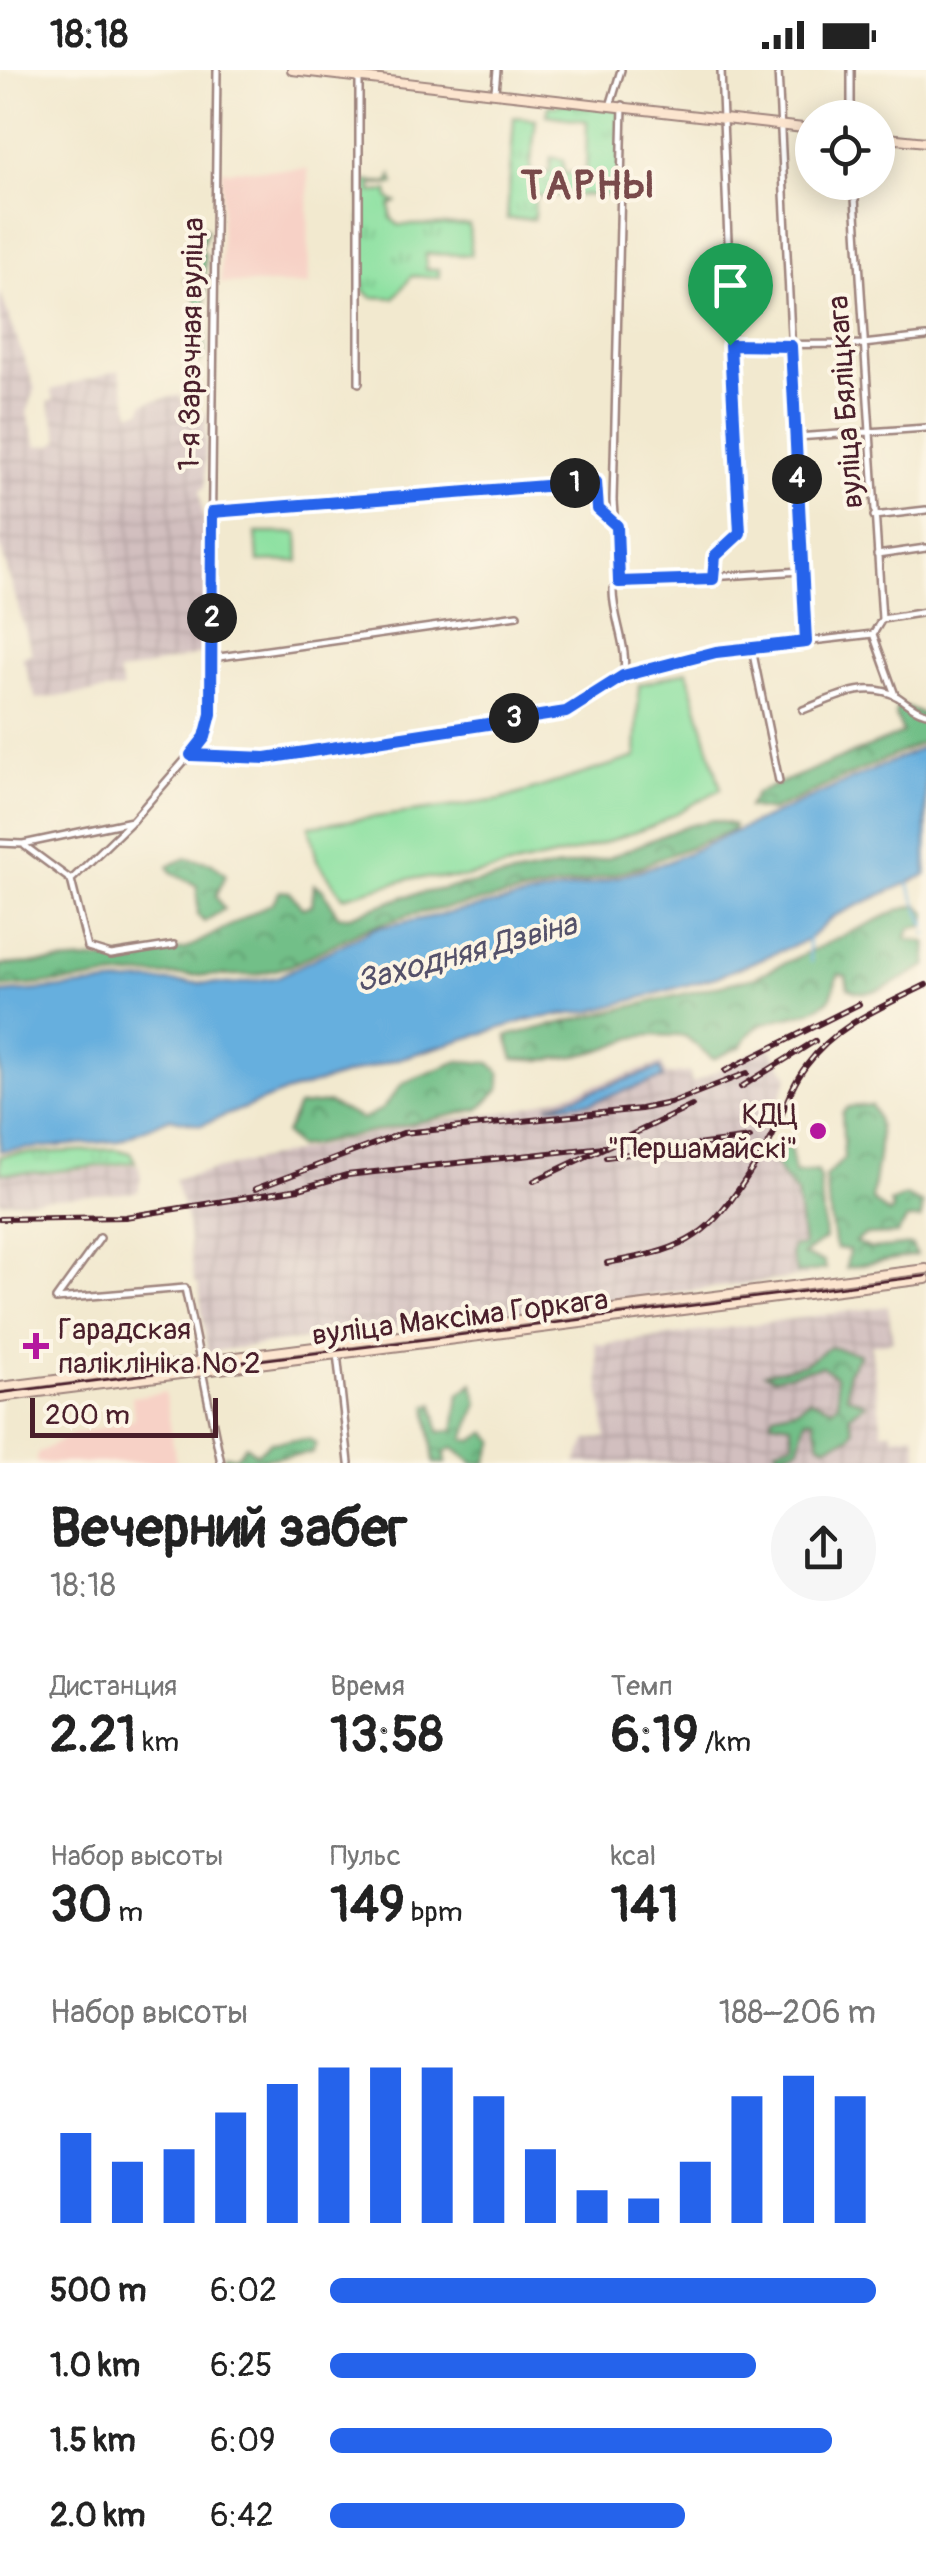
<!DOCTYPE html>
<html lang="ru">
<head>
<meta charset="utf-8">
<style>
	body { margin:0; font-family:Pangolin,sans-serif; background:#f6f6f6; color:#222; height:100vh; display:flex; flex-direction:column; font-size:38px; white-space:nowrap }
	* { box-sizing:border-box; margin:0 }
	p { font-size:32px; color:#767676 }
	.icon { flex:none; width:55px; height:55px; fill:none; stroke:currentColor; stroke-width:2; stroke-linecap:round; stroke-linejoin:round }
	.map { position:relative; height:1393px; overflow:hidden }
	.details { display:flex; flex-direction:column; background:#fff; flex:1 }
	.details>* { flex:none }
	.controls { position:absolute; left:795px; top:30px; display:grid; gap:20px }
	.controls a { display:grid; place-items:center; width:100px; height:100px; border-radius:50%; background:#fff; box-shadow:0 5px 25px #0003; font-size:50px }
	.scale { position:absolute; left:30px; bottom:25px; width:188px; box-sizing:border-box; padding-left:10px; border:5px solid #4a1f2b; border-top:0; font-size:28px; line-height:35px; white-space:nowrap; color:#4a1f2b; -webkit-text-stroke:8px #fcf5e5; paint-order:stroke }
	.pin { position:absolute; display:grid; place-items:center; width:85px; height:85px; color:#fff; margin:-102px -42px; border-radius:50% 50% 50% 0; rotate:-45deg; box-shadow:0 0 10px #0007 }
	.pin .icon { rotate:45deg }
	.km { position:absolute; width:50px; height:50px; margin:-25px; border-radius:50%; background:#222; color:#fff; font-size:28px; line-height:50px; text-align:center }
	.round { display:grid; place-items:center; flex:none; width:105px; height:105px; border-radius:52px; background:#f6f6f6 }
	.headline { display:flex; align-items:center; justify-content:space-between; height:170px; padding:0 50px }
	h1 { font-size:55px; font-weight:700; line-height:75px }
	.figures { display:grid; grid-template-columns:repeat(3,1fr); gap:15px; height:170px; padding:10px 50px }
	.figures div { display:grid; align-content:center }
	.figures b { font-size:50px; font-weight:700 }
	.figures small { font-size:28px; font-weight:400 }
	.figures p { font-size:28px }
	.chart { height:280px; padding:20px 50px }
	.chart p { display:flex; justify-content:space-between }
	.chart svg { width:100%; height:180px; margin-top:10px; stroke:#2563eb; stroke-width:6 }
	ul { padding:0 50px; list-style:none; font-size:32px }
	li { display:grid; grid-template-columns:160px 120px 1fr; align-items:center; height:75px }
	li i { height:25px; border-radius:12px; background:#2563eb }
	.status { display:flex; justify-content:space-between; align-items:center; height:70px; padding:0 50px; background:#fff; direction:ltr }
	.status svg { height:28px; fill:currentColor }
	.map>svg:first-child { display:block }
	.built { fill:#f7d1c6 }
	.industrial { fill:url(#industrial-grid) }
	.grass { fill:url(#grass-tufts); stroke:#6c8066; stroke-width:2.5 }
	.forest { fill:url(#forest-crowns); stroke:#5e6f5a; stroke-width:2.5 }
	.green { fill:#8ee1a2; stroke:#6c8066; stroke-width:2.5 }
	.water { fill:#66afde; stroke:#586784; stroke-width:2.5 }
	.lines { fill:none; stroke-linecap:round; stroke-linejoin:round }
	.stream { stroke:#66afde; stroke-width:2.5 }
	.street-casing { stroke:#9e847d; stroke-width:10 }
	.secondary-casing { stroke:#9e847d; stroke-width:12 }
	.street { stroke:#fff; stroke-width:5 }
	.secondary { stroke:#fce5cf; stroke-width:8 }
	.tram { stroke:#4a1f2b; stroke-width:2.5 }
	.rail-casing { stroke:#4a1f2b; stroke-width:6 }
	.rail { stroke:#fcf5e5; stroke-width:2.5; stroke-dasharray:8; stroke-linecap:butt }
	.route-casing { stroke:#fff; stroke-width:20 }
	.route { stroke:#2563eb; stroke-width:12 }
	.poi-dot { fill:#b5179e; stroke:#fcf5e5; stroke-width:4 }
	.labels { text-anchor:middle; stroke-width:8; stroke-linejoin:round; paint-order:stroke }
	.street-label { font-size:30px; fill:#4a1f2b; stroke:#fcf5e5 }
	.poi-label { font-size:30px; fill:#4a1f2b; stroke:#fcf5e5; text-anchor:end }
	.water-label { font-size:32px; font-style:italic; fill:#54516a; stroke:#fcf5e5 }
	.district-label { font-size:40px; font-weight:bold; letter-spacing:2.5px; fill:#794a4b; stroke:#fcf5e5 }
</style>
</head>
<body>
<div class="status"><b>18:18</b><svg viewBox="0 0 49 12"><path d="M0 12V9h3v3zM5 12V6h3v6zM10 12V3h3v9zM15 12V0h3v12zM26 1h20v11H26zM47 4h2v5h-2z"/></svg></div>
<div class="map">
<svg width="926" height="1393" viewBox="0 0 926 1393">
	<defs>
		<pattern id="industrial-grid" width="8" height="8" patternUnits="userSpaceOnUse" patternTransform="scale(2.5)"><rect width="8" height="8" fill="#d2bfbf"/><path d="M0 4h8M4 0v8" fill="none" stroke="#b6a4a4"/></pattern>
		<pattern id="grass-tufts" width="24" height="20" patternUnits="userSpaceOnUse" patternTransform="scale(2.5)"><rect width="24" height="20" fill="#8ee1a2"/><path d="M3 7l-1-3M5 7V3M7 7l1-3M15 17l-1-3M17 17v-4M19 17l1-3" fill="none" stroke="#7cc18c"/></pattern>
		<pattern id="forest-crowns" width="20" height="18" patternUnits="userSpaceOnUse" patternTransform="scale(2.5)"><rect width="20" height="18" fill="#72bf88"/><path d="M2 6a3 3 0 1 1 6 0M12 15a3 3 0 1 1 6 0" fill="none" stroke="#609b6f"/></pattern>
	</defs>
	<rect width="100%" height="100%" fill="#fcf5e5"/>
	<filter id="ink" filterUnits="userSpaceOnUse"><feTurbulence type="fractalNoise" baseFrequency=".01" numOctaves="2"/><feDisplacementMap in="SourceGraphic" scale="20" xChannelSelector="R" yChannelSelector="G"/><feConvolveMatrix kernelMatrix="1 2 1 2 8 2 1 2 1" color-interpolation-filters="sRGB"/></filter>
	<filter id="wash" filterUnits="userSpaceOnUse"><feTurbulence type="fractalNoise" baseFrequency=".0048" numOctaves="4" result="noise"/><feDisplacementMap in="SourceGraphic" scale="40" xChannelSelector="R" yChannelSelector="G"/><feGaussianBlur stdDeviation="2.25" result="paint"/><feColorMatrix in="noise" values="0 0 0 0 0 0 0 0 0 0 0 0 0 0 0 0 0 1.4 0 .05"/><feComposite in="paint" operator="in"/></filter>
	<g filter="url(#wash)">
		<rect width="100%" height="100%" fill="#f2e9cf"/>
		<path class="built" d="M308 99 309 215 221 213 222 100Z
			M165 1322 176 1393H36L37 1384 71 1365 134 1350 132 1327Z"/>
		<path class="industrial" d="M0 222 35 319 27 343 37 376 53 375 60 369 48 332 54 330 51 320 119 300 131 343 142 340 143 333 180 325 189 349 206 343 205 417 200 421 207 480 206 583 118 603 123 619 36 629 22 587 32 583 0 476Z
			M768 975 789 1006 757 1084 799 1110 807 1206 207 1282 199 1216 194 1210 186 1148 174 1109 422 1053 517 1040 662 993 666 1005 689 1002 692 1013Z
			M138 1094 141 1107 138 1122 0 1132V1104H48Z
			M888 1236 893 1271 871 1275 882 1361H892L894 1367 915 1364 919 1393H576L587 1370 606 1367 595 1272 602 1275Z"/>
		<path class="grass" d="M567 33 622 39 619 125 535 126 534 149H507L514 47 536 49 530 102 549 103 551 87 563 90 564 104 586 101 587 51 547 45 549 36Z
			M392 106 394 114 372 115V122L388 121 389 129 396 132 390 135 391 148 398 155H469L471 185 426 184V199H439V207L412 206 394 228 372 227 363 220 362 211 361 111 389 113Z
			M116 1079 131 1083 135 1092 41 1103H0V1086L13 1084Z"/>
		<path class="forest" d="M198 154 207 160 201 179 205 185V284L199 293 194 288 196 221 185 210 196 202 190 192 198 178Z
			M899 635 926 645V671L771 741 748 737 756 723 903 663 895 644Z
			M713 750 734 755 733 760 639 797 585 812 410 845 365 859 290 896 255 905 134 906 0 918V895L127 888 186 879 272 833 280 821 290 822 302 838 312 835 314 814 323 819 338 846H350L406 826 608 788 683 757Z
			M187 788 212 793 226 805 216 826 224 839 204 852 198 846 197 816 170 801 168 796Z
			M919 835 926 843 924 856 910 858 907 869 926 872V896C905 906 871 933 848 918L846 906 839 904C833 914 835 926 825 933 796 954 756 941 742 976L713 989 685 966C669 966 644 963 630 969 593 985 556 993 514 989L507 966 755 907 899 840Z
			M459 991 490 993 500 1003V1018L480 1039 312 1075 297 1077 285 1064 298 1036 328 1033 362 1049 382 1039 403 1013Z
			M871 1035C888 1060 874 1102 872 1130L889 1144 893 1140 890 1133 906 1126 923 1134 921 1149H907L897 1164 865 1165 855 1172 871 1179 912 1175 916 1185 846 1198 849 1180 836 1178 834 1173 825 1107 844 1089 842 1043 848 1037Z
			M775 1074 791 1079 794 1103 817 1101 820 1109 825 1169 803 1185 824 1192 826 1199 797 1204 791 1184 793 1176H803L797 1124 780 1104 772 1081Z
			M830 1277 860 1284 848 1302 847 1326 866 1334 849 1345 854 1360 850 1367 826 1376 820 1374 814 1349H806L799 1377 779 1385 776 1378 794 1372 791 1354 771 1351 774 1344 799 1338 809 1329 833 1338 838 1333 836 1307 822 1296 774 1308 765 1303 804 1294Z
			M473 1313 478 1334 464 1369 473 1371 486 1362 495 1371 486 1393H473L453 1378 445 1382 446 1393H434L427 1336 434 1334 439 1362 454 1360 459 1324Z
			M309 1369 316 1374 313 1383 223 1393 225 1385 236 1387 246 1375 256 1384 270 1372Z"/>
		<path class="green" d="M256 463H298L299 491 258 492Z
			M687 601 721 719 653 756 579 781 462 808H413L343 827 317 790 309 756 500 730 636 687 639 615Z"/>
		<path class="water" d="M926 676V805L834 846 808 870 716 907 594 941 531 949 278 1025 201 1055 170 1048 117 1071 0 1081V923L145 911 234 914 277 907 375 858 597 813 667 792Z
			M660 998 663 1008 592 1032 548 1036Z"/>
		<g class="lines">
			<path class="stream" d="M908 813 926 857
				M926 863V865
				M808 870 811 892"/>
		</g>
	</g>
	<g filter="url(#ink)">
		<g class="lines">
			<defs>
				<path id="street" d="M778 0 806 572
					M495 21 497 0
					M611 33 621 0
					M623 35 613 431 619 513 613 519C612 547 630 580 623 606
					M851 48V0
					M854 112 882 549
					M731 275 863 274 926 267
					M359 313V7
					M796 367 926 358
					M212 442 595 412 598 439 617 456
					M874 446 926 440
					M877 485 926 478
					M713 509 715 486 740 463 721 0
					M619 513 801 501
					M873 564 895 625
					M752 579 779 711
					M212 588 517 545
					M803 640C834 628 867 609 898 627 908 634 914 640 926 643
					M191 685 266 687 566 642 623 606 716 582 873 564 882 549 926 542
					M130 753 71 810 88 878 111 885 174 875
					M0 773 23 774 132 751 205 667 209 655 217 0
					M25 776 71 810
					M56 1229 185 1218 221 1393
					M56 1229 100 1168
					M336 1274 349 1393"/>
				<path id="secondary" d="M292 0 812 59
					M878 67 926 72
					M0 1317 926 1199
					M0 1327 926 1209"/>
			</defs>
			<use href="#street" class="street-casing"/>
			<use href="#secondary" class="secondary-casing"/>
			<use href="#street" class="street"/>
			<use href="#secondary" class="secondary"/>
			<path class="tram" d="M0 1323 926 1206"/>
			<defs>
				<path id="rail" d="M725 1001 859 934
					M741 1017 815 971
					M606 1087 750 1068
					M534 1111 692 1036
					M255 1119 403 1063 641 1039 670 1033 747 1003
					M0 1149 125 1147 299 1119 347 1105 604 1077
					M607 1193C679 1180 704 1173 745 1110 754 1096 766 1080 773 1065 784 1041 790 1017 806 996 837 954 882 937 926 915"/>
			</defs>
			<use href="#rail" class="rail-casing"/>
			<use href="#rail" class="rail"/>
		</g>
	</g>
	<g class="lines" filter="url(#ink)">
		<defs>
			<path id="route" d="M730 275 791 276 806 572 716 582 623 606 566 642 266 688 191 685 205 667 211 644 212 442 596 412 598 439 617 456 619 512 713 509 715 486 740 463Z"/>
		</defs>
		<use href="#route" class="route-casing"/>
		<use href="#route" class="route"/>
	</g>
	<g class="poi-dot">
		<circle cx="818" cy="1061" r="10"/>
		<path d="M31 1261h10v10h10v10h-10v10h-10v-10h-10v-10h10z"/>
	</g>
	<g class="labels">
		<g class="street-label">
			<text transform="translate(191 274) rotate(-89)" y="10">1-я Зарэчная вуліца</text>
			<text transform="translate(845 332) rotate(-94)" y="10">вуліца Бяліцкага</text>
			<text transform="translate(460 1247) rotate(-7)" y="10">вуліца Максіма Горкага</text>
		</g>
		<g class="poi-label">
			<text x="798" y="1054">КДЦ<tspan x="798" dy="34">"Першамайскі"</tspan></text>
			<text x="58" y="1269" text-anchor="start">Гарадская<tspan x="58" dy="34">паліклініка № 2</tspan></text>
		</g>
		<g class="water-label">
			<text transform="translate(466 882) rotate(-15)" y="11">Заходняя Дзвіна</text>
		</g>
		<g class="district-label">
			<text x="588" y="129">ТАРНЫ</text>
		</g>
	</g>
</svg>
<div class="controls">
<a><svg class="icon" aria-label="locate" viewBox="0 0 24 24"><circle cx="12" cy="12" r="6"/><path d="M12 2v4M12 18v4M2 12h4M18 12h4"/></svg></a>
</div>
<div class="scale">200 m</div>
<div class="pin" style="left:730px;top:275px;background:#1e9e55"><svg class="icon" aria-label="arrive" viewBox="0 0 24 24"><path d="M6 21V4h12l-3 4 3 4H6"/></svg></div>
<b class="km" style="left:575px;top:413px">1</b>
<b class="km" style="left:212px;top:548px">2</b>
<b class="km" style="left:514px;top:648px">3</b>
<b class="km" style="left:797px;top:409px">4</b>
</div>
<section class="details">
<div class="headline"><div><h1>Вечерний забег</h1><p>18:18</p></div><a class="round"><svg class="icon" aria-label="share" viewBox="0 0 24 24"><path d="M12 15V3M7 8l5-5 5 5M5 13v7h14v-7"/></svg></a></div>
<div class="figures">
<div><p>Дистанция</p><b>2.21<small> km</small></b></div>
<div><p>Время</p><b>13:58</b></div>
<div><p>Темп</p><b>6:19<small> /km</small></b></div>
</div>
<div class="figures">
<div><p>Набор высоты</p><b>30<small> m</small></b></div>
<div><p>Пульс</p><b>149<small> bpm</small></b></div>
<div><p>kcal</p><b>141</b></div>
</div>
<div class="chart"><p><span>Набор высоты</span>188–206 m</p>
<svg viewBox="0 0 160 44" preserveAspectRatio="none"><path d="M5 44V22M15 44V29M25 44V26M35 44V17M45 44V10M55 44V6M65 44V6M75 44V6M85 44V13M95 44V26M105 44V36M115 44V38M125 44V29M135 44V13M145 44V8M155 44V13"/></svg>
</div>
<ul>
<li><b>500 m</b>6:02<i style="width:100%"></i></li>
<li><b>1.0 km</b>6:25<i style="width:78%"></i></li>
<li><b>1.5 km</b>6:09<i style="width:92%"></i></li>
<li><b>2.0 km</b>6:42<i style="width:65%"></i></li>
</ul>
</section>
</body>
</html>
